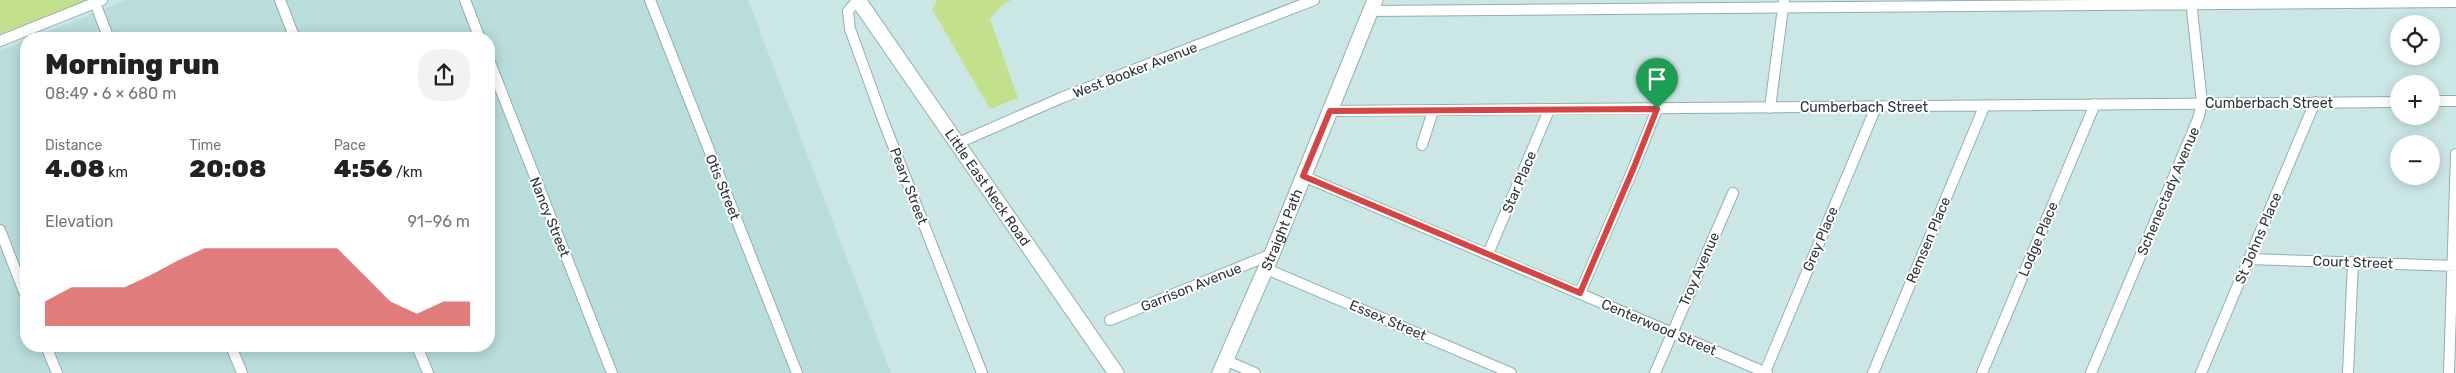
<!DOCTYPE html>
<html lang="en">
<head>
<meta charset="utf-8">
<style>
	body { margin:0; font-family:Rubik,sans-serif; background:#f2f2f2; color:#222; height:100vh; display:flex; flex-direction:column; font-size:19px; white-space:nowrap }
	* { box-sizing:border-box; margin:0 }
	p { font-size:16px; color:#767676 }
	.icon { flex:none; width:28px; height:28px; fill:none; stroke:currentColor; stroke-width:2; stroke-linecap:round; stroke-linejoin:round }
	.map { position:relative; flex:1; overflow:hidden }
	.drawer { position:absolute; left:20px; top:32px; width:475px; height:320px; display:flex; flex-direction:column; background:#fff; border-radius:20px; box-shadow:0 2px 12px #0003 }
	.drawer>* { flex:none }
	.buttons { position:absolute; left:2390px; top:15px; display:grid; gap:10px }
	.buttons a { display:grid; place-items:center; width:50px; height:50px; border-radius:50%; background:#fff; box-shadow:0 2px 12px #0003; font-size:25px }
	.pin { position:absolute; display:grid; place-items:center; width:42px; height:42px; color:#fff; margin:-51px -21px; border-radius:50% 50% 50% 0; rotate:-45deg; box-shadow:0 0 5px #0007 }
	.pin .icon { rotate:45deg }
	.round { display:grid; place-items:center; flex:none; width:52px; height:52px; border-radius:20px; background:#f2f2f2 }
	.overview { display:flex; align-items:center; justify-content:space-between; height:85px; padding:0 25px }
	h1 { font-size:28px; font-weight:800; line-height:38px }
	.metrics { display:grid; grid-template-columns:repeat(3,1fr); gap:8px; height:85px; padding:5px 25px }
	.metrics div { display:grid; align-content:center }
	.metrics b { font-size:25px; font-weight:800 }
	.metrics small { font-size:14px; font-weight:400 }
	.metrics p { font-size:14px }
	.chart { height:140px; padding:10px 25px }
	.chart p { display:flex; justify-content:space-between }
	.chart svg { width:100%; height:90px; margin-top:5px; fill:#d44544; opacity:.7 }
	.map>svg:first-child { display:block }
	.built { fill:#b8dddb }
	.green { fill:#c3e08c }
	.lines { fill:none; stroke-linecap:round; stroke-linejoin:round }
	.minor-casing { stroke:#94aeac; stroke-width:12 }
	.secondary-casing { stroke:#94aeac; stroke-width:17 }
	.minor { stroke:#fff; stroke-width:10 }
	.secondary { stroke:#fff; stroke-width:15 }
	.route-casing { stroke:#fff; stroke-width:10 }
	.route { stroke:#d44544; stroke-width:6 }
	.labels { text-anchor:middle; stroke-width:4; stroke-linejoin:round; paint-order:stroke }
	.street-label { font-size:14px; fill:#2c3636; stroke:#fff }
</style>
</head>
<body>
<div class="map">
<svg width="2456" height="373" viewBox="0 0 2456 373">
	<rect width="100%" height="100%" fill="#cbe7e5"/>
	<path class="built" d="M127 0H748L891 373H0V51L26 40V346H489V39H30Z"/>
	<path class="green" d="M0 0H88L0 34Z
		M937 0H1011L1000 7 990 19 1018 98 990 109 932 9Z"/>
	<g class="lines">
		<defs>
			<path id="minor" d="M280 0 295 39
				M465 0 480 39
				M650 0 797 373
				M858 0 848 11 850 29 883 120 982 373
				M95 3 109 39
				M1369 11 2456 2
				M0 41 102 0
				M489 60 612 373
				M2431 101H2456
				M1770 108 1784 0
				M1329 111 2399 102
				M958 143 1061 98 1314 0
				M1422 145 1433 111
				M1303 176 1767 373
				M0 230 26 297
				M1488 254 1549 110
				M2249 259 2456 266
				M1264 268 1511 373
				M1580 293 1634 167 1657 109
				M1110 320 1272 254
				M46 346 57 373
				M231 346 242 373
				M417 346 428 373
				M1225 360 1255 373
				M1765 372 1876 107
				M1655 373 1733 193
				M1873 373 1984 107
				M1982 373 2095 104
				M2091 373 2198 119 2202 103 2191 0
				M2201 373 2315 102
				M2348 373 2353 262
				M2449 373 2456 154"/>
			<g id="secondary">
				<path id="s1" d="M858 0 1116 373"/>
				<path id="s2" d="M1220 373 1272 254 1375 0"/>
			</g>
		</defs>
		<use href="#minor" class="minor-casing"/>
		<use href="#secondary" class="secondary-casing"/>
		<use href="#minor" class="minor"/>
		<use href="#secondary" class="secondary"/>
	</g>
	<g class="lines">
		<defs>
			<path id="route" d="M1657 109 1634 167 1580 293 1303 176 1330 111Z"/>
		</defs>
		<use href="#route" class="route-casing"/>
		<use href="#route" class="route"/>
	</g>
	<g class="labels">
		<g class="street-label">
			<text transform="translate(1135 70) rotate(-21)" y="5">West Booker Avenue</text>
			<text x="2269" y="108">Cumberbach Street</text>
			<text x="1864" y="112">Cumberbach Street</text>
			<text transform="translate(1519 182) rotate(-67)" y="5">Star Place</text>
			<text transform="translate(909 186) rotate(69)" y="5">Peary Street</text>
			<text dy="5" stroke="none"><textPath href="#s1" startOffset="228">Little East Neck Road</textPath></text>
			<text transform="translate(723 187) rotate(68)" y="5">Otis Street</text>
			<text transform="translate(2168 191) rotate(-67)" y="5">Schenectady Avenue</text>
			<text transform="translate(550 217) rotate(68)" y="5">Nancy Street</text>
			<text dy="5" stroke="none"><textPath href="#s2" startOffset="156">Straight Path</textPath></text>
			<text transform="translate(2258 238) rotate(-67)" y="5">St Johns Place</text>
			<text transform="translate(1820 239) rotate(-67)" y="5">Grey Place</text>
			<text transform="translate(2038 239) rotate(-67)" y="5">Lodge Place</text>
			<text transform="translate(1928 240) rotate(-67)" y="5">Remsen Place</text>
			<text transform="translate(2353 262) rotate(2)" y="5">Court Street</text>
			<text transform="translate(1699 269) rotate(-66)" y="5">Troy Avenue</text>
			<text transform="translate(1191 287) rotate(-22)" y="5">Garrison Avenue</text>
			<text transform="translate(1388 320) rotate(23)" y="5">Essex Street</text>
			<text transform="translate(1659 327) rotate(23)" y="5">Centerwood Street</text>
		</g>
	</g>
</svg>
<div class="buttons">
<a><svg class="icon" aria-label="locate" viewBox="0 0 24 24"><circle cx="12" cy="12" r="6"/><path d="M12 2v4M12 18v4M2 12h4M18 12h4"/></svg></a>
<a>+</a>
<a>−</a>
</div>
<div class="pin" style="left:1657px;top:109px;background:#1e9e55"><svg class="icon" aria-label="arrive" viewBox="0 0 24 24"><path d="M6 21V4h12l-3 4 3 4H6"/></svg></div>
<section class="drawer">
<div class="overview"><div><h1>Morning run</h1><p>08:49 · 6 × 680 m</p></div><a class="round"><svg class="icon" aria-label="share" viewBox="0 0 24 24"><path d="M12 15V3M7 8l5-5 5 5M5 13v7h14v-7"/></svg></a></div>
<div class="metrics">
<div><p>Distance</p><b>4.08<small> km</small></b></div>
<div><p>Time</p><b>20:08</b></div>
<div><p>Pace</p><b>4:56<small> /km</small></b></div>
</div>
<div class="chart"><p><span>Elevation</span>91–96 m</p>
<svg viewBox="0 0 160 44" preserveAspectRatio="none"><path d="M0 44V32L10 25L20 25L30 25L40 19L50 12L60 6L70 6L80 6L90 6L100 6L110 6L120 19L130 32L140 38L150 32L160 32V44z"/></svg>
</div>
</section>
</div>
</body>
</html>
